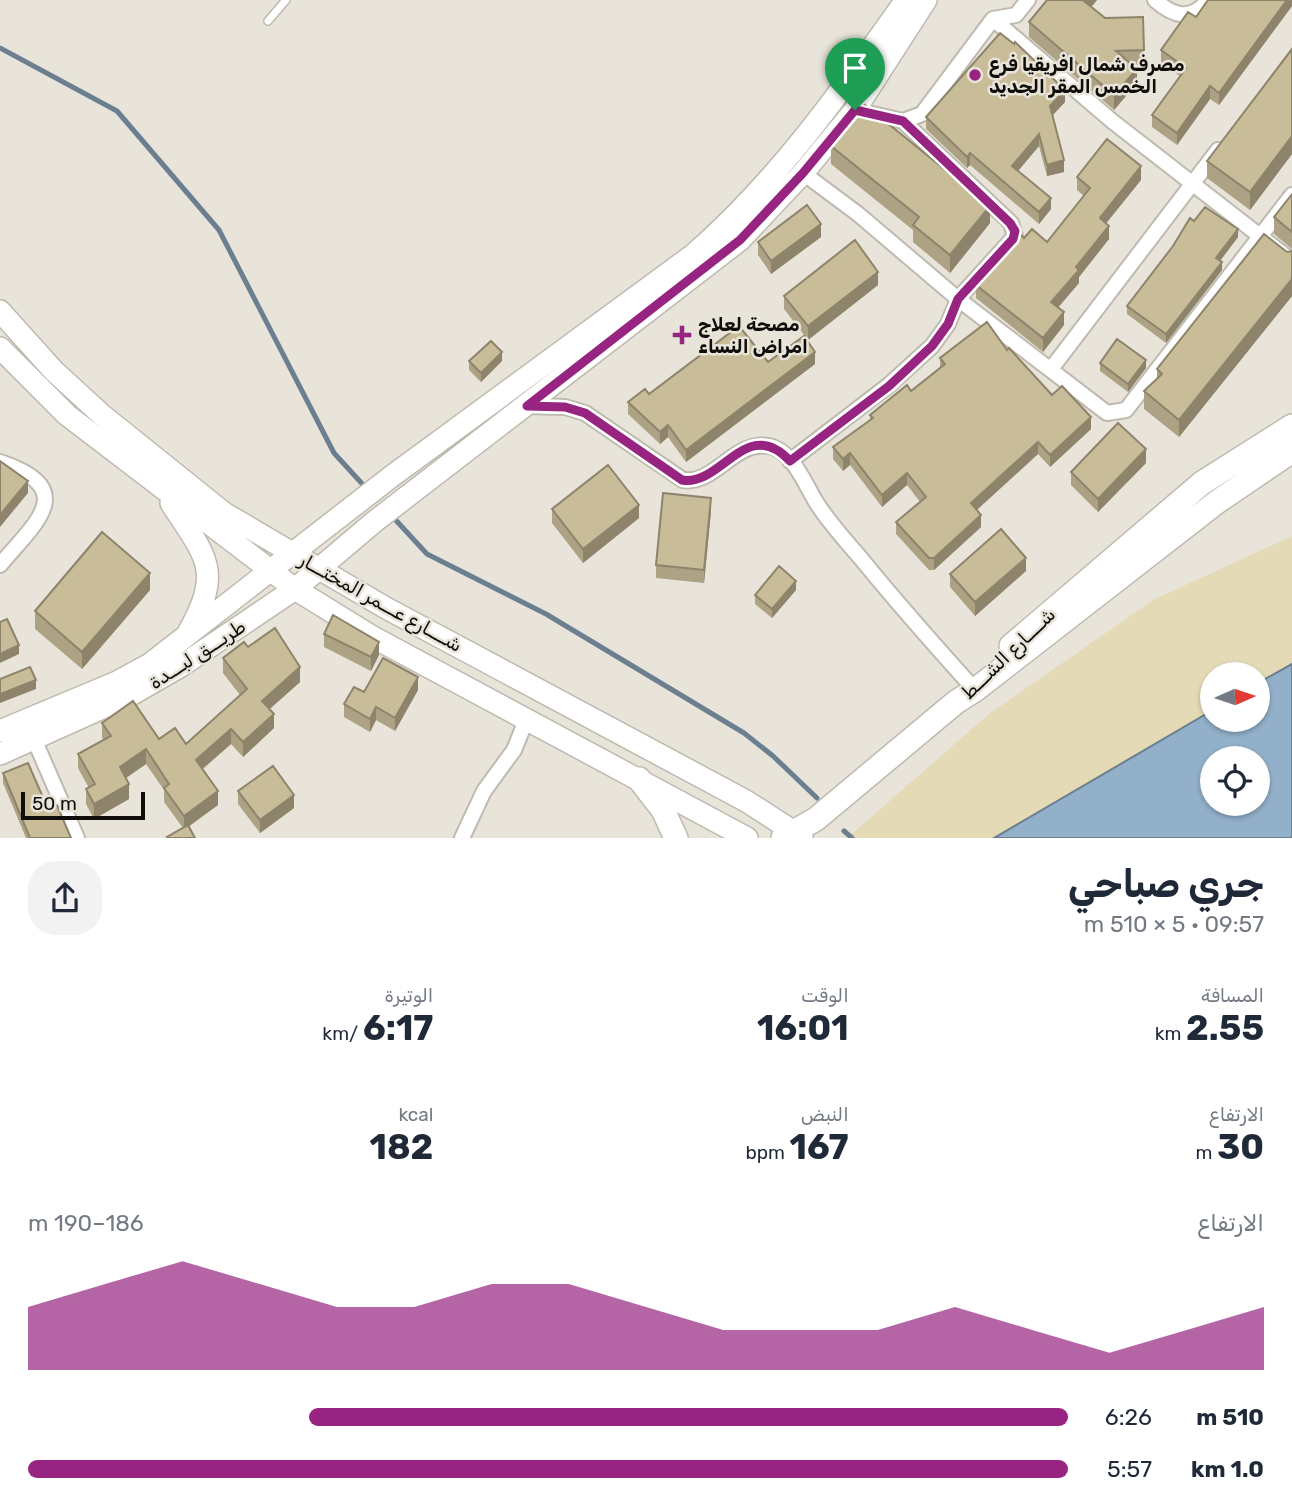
<!DOCTYPE html>
<html lang="ar">
<head>
<meta charset="utf-8">
<style>
	body { margin:0; font-family:Rubik,Vazirmatn,sans-serif; background:#f2f2f3; color:#1f2937; direction:rtl; height:100vh; display:flex; flex-direction:column; font-size:26px; white-space:nowrap }
	* { box-sizing:border-box; margin:0 }
	p { font-size:23px; color:#747a83 }
	.icon { flex:none; width:38px; height:38px; fill:none; stroke:currentColor; stroke-width:2; stroke-linecap:round; stroke-linejoin:round }
	.map { position:relative; height:838px; overflow:hidden; direction:ltr }
	.side { display:flex; flex-direction:column; background:#fff; flex:1 }
	.side>* { flex:none }
	.needle { width:46px; rotate:87deg }
	.fabs { position:absolute; left:1200px; top:662px; display:grid; gap:14px }
	.fabs a { display:grid; place-items:center; width:70px; height:70px; border-radius:50%; background:#fff; box-shadow:0 2px 5px #0004; font-size:35px }
	.scale { position:absolute; left:21px; bottom:18px; width:124px; box-sizing:border-box; padding-left:7px; border:4px solid #0f0e0a; border-top:0; font-size:19px; line-height:24px; white-space:nowrap; color:#0f0e0a; -webkit-text-stroke:5px #e8e4d9; paint-order:stroke }
	.pin { position:absolute; display:grid; place-items:center; width:60px; height:60px; color:#fff; margin:-72px -30px; border-radius:50% 50% 50% 0; rotate:-45deg; box-shadow:0 0 7px #0007 }
	.pin .icon { rotate:45deg }
	.round { display:grid; place-items:center; flex:none; width:74px; height:74px; border-radius:28px; background:#f2f2f3 }
	.head { display:flex; align-items:center; justify-content:space-between; height:119px; padding:0 28px }
	h1 { font-size:38px; font-weight:700; line-height:52px }
	.stats { display:grid; grid-template-columns:repeat(3,1fr); gap:10px; height:119px; padding:7px 28px }
	.stats div { display:grid; align-content:center }
	.stats b { font-size:35px; font-weight:700 }
	.stats small { font-size:19px; font-weight:400 }
	.stats p { font-size:19px }
	.chart { height:196px; padding:14px 28px }
	.chart p { display:flex; justify-content:space-between }
	.chart svg { width:100%; height:126px; margin-top:7px; fill:#972481; opacity:.7 }
	ul { padding:0 28px; list-style:none; font-size:23px }
	li { display:grid; grid-template-columns:112px 84px 1fr; align-items:center; height:52px }
	li i { height:18px; border-radius:9px; background:#972481 }
	.map>svg:first-child { display:block }
	.sand { fill:#e4dbb6 }
	.water { fill:#92b0ca; stroke:#6b7f90; stroke-width:2; fill-rule:evenodd }
	.lines { fill:none; stroke-linecap:round; stroke-linejoin:round }
	.stream { stroke:#6b7f90; stroke-width:5 }
	.lane-casing { stroke:#bebaaf; stroke-width:10 }
	.street-casing { stroke:#bebaaf; stroke-width:18 }
	.secondary-casing { stroke:#bebaaf; stroke-width:24 }
	.primary-casing { stroke:#bebaaf; stroke-width:26 }
	.lane { stroke:#fff; stroke-width:7 }
	.street { stroke:#fff; stroke-width:14 }
	.secondary { stroke:#fff; stroke-width:21 }
	.primary { stroke:#fff; stroke-width:23 }
	.wall { fill:#ada284 }
	.shaded-wall { fill:#8d846b }
	.building { fill:#c9bc99; stroke:#8d846b; stroke-width:2 }
	.route-casing { stroke:#fff; stroke-width:14 }
	.route { stroke:#972481; stroke-width:9 }
	.poi-dot { fill:#972481; stroke:#e8e4d9; stroke-width:2.5 }
	.labels { text-anchor:middle; stroke-width:5; stroke-linejoin:round; paint-order:stroke }
	.poi-label { font-size:19px; font-weight:bold; fill:#0f0e0a; stroke:#e8e4d9; text-anchor:start }
	.street-label { font-size:19px; fill:#0f0e0a; stroke:#e8e4d9 }
</style>
</head>
<body>
<div class="map">
<svg width="1292" height="838" viewBox="0 0 1292 838">
	<rect width="100%" height="100%" fill="#e8e4d9"/>
	<path class="sand" d="M1292 536V663L1258 683V674H1213V711L1083 791 994 838H847L989 714 1153 600Z"/>
	<path class="water" d="M1292 664V838H994L1213 710V719H1258V683ZM1213 758H1258V803H1213Z"/>
	<g class="lines">
		<path class="stream" d="M0 48 117 111 219 230 334 453 366 488
			M392 516 427 554 546 614 744 733 773 756 817 798
			M844 831 852 838"/>
		<defs>
			<path id="lane" d="M268 21 286 0"/>
			<path id="street" d="M1155 0C1173 16 1191 22 1208 0
				M993 19 1112 121 1292 261
				M859 111 903 121 922 114 993 19 1016 15 1028 0
				M803 173 858 214 958 299 1107 413 1126 410 1292 195
				M1051 369 1218 150
				M527 406 565 407 585 413 683 480C715 485 734 440 769 446 792 450 805 484 816 502 829 523 847 542 863 561 899 605 937 648 975 690
				M790 461 889 385 932 346 948 324 958 299 1015 236 1011 223 903 121
				M0 462C80 489 36 522 0 565
				M34 739 77 838
				M462 838 484 791 514 750 527 718"/>
			<path id="secondary" d="M0 311 54 371 102 415 224 513 386 608 746 801 802 837
				M0 348 67 415 295 589 371 636 747 838
				M171 503C206 557 223 570 189 631
				M0 731 117 682 150 664 392 476 693 255C778 181 842 90 906 0
				M0 754 129 696 181 666 295 589 374 522 740 240 803 173 855 110 926 0"/>
			<path id="primary" d="M1011 646 1202 483 1292 426
				M639 779 663 810 676 838
				M783 838 816 819 956 702 975 690 1217 502 1292 451"/>
		</defs>
		<use href="#lane" class="lane-casing"/>
		<use href="#street" class="street-casing"/>
		<use href="#secondary" class="secondary-casing"/>
		<use href="#primary" class="primary-casing"/>
		<use href="#lane" class="lane"/>
		<use href="#street" class="street"/>
		<use href="#secondary" class="secondary"/>
		<use href="#primary" class="primary"/>
	</g>
	<path class="wall" d="M1047 0H1097L1091 7 1144 50V64L1132 65 1137 83 1114 110 1029 37V22Z
		M1292 0V6L1219 105 1210 99 1177 145 1152 127V115L1180 76 1161 62V50L1196 17Z
		M1292 49V154L1250 210 1207 178V161Z
		M1065 102 1053 115 1064 172 1047 176 1039 146 1018 171 1051 209 1039 224 970 165 967 168 926 129V117Z
		M831 146 990 223 950 273 913 242V230L831 164Z
		M1077 177 1141 180 1106 223 1109 239 1079 277V283L1058 308 1064 325 1043 352 976 298V285L1024 238 1047 242 1084 196 1077 190Z
		M1292 194V249L1274 234V217Z
		M1194 221 1238 237 1220 261 1222 270 1166 343 1127 314V306Z
		M821 237 771 274 758 255V242Z
		M1292 251V296L1179 437 1144 409V391L1157 379V369Z
		M878 285 808 340 784 309V296Z
		M1007 350 1052 395 1091 429 1050 467 1038 454 977 510 981 527 934 570H929L896 534V522L920 502 907 485 882 507 850 465 843 471 833 459V447L870 420V415L911 391 940 369V358Z
		M469 361H502L481 382 469 370Z
		M768 362 815 364 686 462 668 437 660 444 628 414V402L649 394Z
		M1100 363 1146 368 1128 392 1100 371Z
		M1146 463 1098 512 1071 485V472Z
		M552 509 639 518 583 563 552 523Z
		M711 511 704 583 656 578V565Z
		M1026 571 975 616 950 587V574Z
		M150 590 82 669 35 629V611Z
		M796 590 772 618 755 604V595Z
		M324 634 379 655 371 671 324 647Z
		M248 647 300 682 269 709 274 728 243 757 231 744 203 769 218 805 183 828 164 802V790L146 764 126 778 129 799 94 819 86 804V789L89 788 78 768V754L103 740 102 737V723L159 739 186 744 240 695 223 673V658Z
		M418 690 395 731 376 720 370 732 344 717V704L364 692Z
		M3 773 48 809 71 838H26L3 783Z
		M238 791 294 808 260 833 238 804Z"/>
	<path class="shaded-wall" d="M1085 0H1097L1084 16V1Z
		M1287 0H1292V6L1219 105V93Z
		M1137 69V83L1114 110V95Z
		M1210 86V99L1177 145V133Z
		M1065 90V102L1050 118V106Z
		M1039 134V146L1012 178V166Z
		M1292 136V154L1250 210V192Z
		M970 153V165L967 168V157Z
		M1064 160V172L1047 176V165Z
		M1141 166V180L1100 231V218Z
		M1051 198V209L1039 224V212Z
		M990 206V223L950 273V255Z
		M821 224V237L771 274V261Z
		M1109 226V239L1079 277V283L1051 315V302L1076 267Z
		M1238 229V237L1216 266V258Z
		M1222 262V270L1166 343V334Z
		M878 272V285L808 340V326Z
		M1292 279V296L1179 437V420Z
		M1064 312V325L1043 352V338Z
		M502 352V361L481 382V373Z
		M815 352V364L686 462V450Z
		M1146 360V368L1128 392V384Z
		M1091 417V429L1050 467V455Z
		M668 425V437L660 444V432Z
		M1038 442V454L971 515V503Z
		M1146 449V463L1098 512V499Z
		M850 453V465L843 471V459Z
		M907 473V485L882 507V495Z
		M28 481V493L0 527V515Z
		M711 498V511L704 583V570Z
		M639 505V518L583 563V549Z
		M981 515V527L934 570V558Z
		M1026 558V571L975 616V602Z
		M150 573V590L82 669V652Z
		M796 581V590L772 618V609Z
		M379 642V655L371 671V657Z
		M19 645V654L0 663V654Z
		M300 667V682L262 716V701Z
		M418 677V690L395 731V718Z
		M36 680V689L0 703V694Z
		M376 707V720L370 732V719Z
		M274 714V728L243 757V742Z
		M231 729V744L196 774V760Z
		M146 749V764L120 782V767Z
		M129 784V799L94 819V804Z
		M218 791V805L184 830V816Z
		M294 795V808L260 833V820Z"/>
	<path class="building" d="M1047 0H1085L1084 1 1105 18 1143 17 1144 50 1116 51 1137 69 1114 95 1029 22Z
		M1208 0H1287L1219 93 1210 86 1177 133 1152 115 1186 68 1161 50 1188 12 1196 17Z
		M1000 33 1014 44 1015 42 1065 90 1050 106 1064 160 1047 165 1039 134 1012 166 1051 198 1039 212 970 153 967 157 926 117Z
		M1292 49V136L1250 192 1207 161Z
		M865 105 990 206 950 255 913 225 919 217 831 146Z
		M1107 139 1141 166 1100 218 1109 226 1076 267 1079 270 1051 302 1064 312 1043 338 976 285 1020 234 1024 238 1032 229 1047 242 1090 188 1077 177Z
		M1292 194V232L1274 217Z
		M807 205 821 224 771 261 758 242Z
		M1205 207 1238 229 1216 258 1222 262 1166 334 1127 306 1173 246 1190 218 1194 221Z
		M1264 234 1287 252 1292 251V279L1179 420 1144 391 1162 374 1157 369Z
		M855 240 878 272 808 326 784 296Z
		M987 322 1007 350 1009 348 1052 395 1062 386 1091 417 1050 455 1038 442 971 503 981 515 934 558H929L896 522 926 497 907 473 882 495 850 453 843 459 833 447 873 418 870 415 907 385 911 391 945 364 940 358Z
		M739 326 768 362 804 336 815 352 686 450 668 425 660 432 628 402 645 389 649 394Z
		M1117 339 1146 360 1128 384 1100 363Z
		M491 341 502 352 481 373 469 361Z
		M1118 423 1146 449 1098 499 1071 472Z
		M0 461 28 481 0 515Z
		M608 465 639 505 583 549 552 509Z
		M663 493 711 498 704 570 656 565Z
		M1001 529 1026 558 975 602 950 574Z
		M102 532 150 573 82 652 35 611Z
		M779 566 796 581 772 609 755 595Z
		M333 615 379 642 371 657 324 634Z
		M7 619 19 645 0 654V622Z
		M275 628 300 667 262 701 274 714 243 742 231 729 196 760 218 791 184 816 164 788 169 784 146 749 120 767 129 784 94 804 86 789 95 784 78 754 111 736 102 723 133 701 159 739 175 728 186 744 247 689 223 658 244 642 248 647Z
		M383 658 418 677 395 718 376 707 370 719 344 704 354 687 364 692Z
		M30 667 36 680 0 694V679Z
		M28 763 48 809 57 805 71 838H30L3 773Z
		M273 766 294 795 260 820 238 791Z
		M188 825 195 838H168L167 837Z"/>
	<g class="lines">
		<defs>
			<path id="route" d="M855 110 903 121 1010 223 1015 231 1013 239 958 299 948 324 932 346 889 386 790 461C747 414 721 487 682 480L585 413 565 407 527 406 740 240 803 173Z"/>
		</defs>
		<use href="#route" class="route-casing"/>
		<use href="#route" class="route"/>
	</g>
	<g class="poi-dot">
		<circle cx="975" cy="75" r="7"/>
		<path d="M678.5 324.5h7v7h7v7h-7v7h-7v-7h-7v-7h7z"/>
	</g>
	<g class="labels">
		<g class="poi-label">
			<text x="989" y="71">مصرف شمال افريقيا فرع<tspan x="989" dy="22">الخمس المقر الجديد</tspan></text>
			<text x="698" y="331">مصحة لعلاج<tspan x="698" dy="22">امراض النساء</tspan></text>
		</g>
		<g class="street-label">
			<text transform="translate(381 602) rotate(29)" y="7">شــــارع عـــمر المختـــار</text>
			<text transform="translate(1008 653) rotate(-44)" y="7">شــــارع الشـــط</text>
			<text transform="translate(197 654) rotate(-33)" y="7">طريـــق لبـــدة</text>
		</g>
	</g>
</svg>
<div class="fabs">
<a><svg class="needle" viewBox="-14 -14 28 28"><path d="M0-13l5 13h-10z" fill="#e53935"/><path d="M0 13l5-13h-10z" fill="#747a83"/></svg></a>
<a><svg class="icon" aria-label="locate" viewBox="0 0 24 24"><circle cx="12" cy="12" r="6"/><path d="M12 2v4M12 18v4M2 12h4M18 12h4"/></svg></a>
</div>
<div class="scale">50 m</div>
<div class="pin" style="left:855px;top:110px;background:#1e9e55"><svg class="icon" aria-label="arrive" viewBox="0 0 24 24"><path d="M6 21V4h12l-3 4 3 4H6"/></svg></div>
</div>
<section class="side">
<div class="head"><div><h1>جري صباحي</h1><p>09:57 · 5 × 510 m</p></div><a class="round"><svg class="icon" aria-label="share" viewBox="0 0 24 24"><path d="M12 15V3M7 8l5-5 5 5M5 13v7h14v-7"/></svg></a></div>
<div class="stats">
<div><p>المسافة</p><b>2.55<small> km</small></b></div>
<div><p>الوقت</p><b>16:01</b></div>
<div><p>الوتيرة</p><b>6:17<small> /km</small></b></div>
</div>
<div class="stats">
<div><p>الارتفاع</p><b>30<small> m</small></b></div>
<div><p>النبض</p><b>167<small> bpm</small></b></div>
<div><p>kcal</p><b>182</b></div>
</div>
<div class="chart"><p><span>الارتفاع</span>186–190 m</p>
<svg viewBox="0 0 160 44" preserveAspectRatio="none"><path d="M0 44V22L10 14L20 6L30 14L40 22L50 22L60 14L70 14L80 22L90 30L100 30L110 30L120 22L130 30L140 38L150 30L160 22V44z"/></svg>
</div>
<ul>
<li><b>510 m</b>6:26<i style="width:73%"></i></li>
<li><b>1.0 km</b>5:57<i style="width:100%"></i></li>
</ul>
</section>
</body>
</html>
